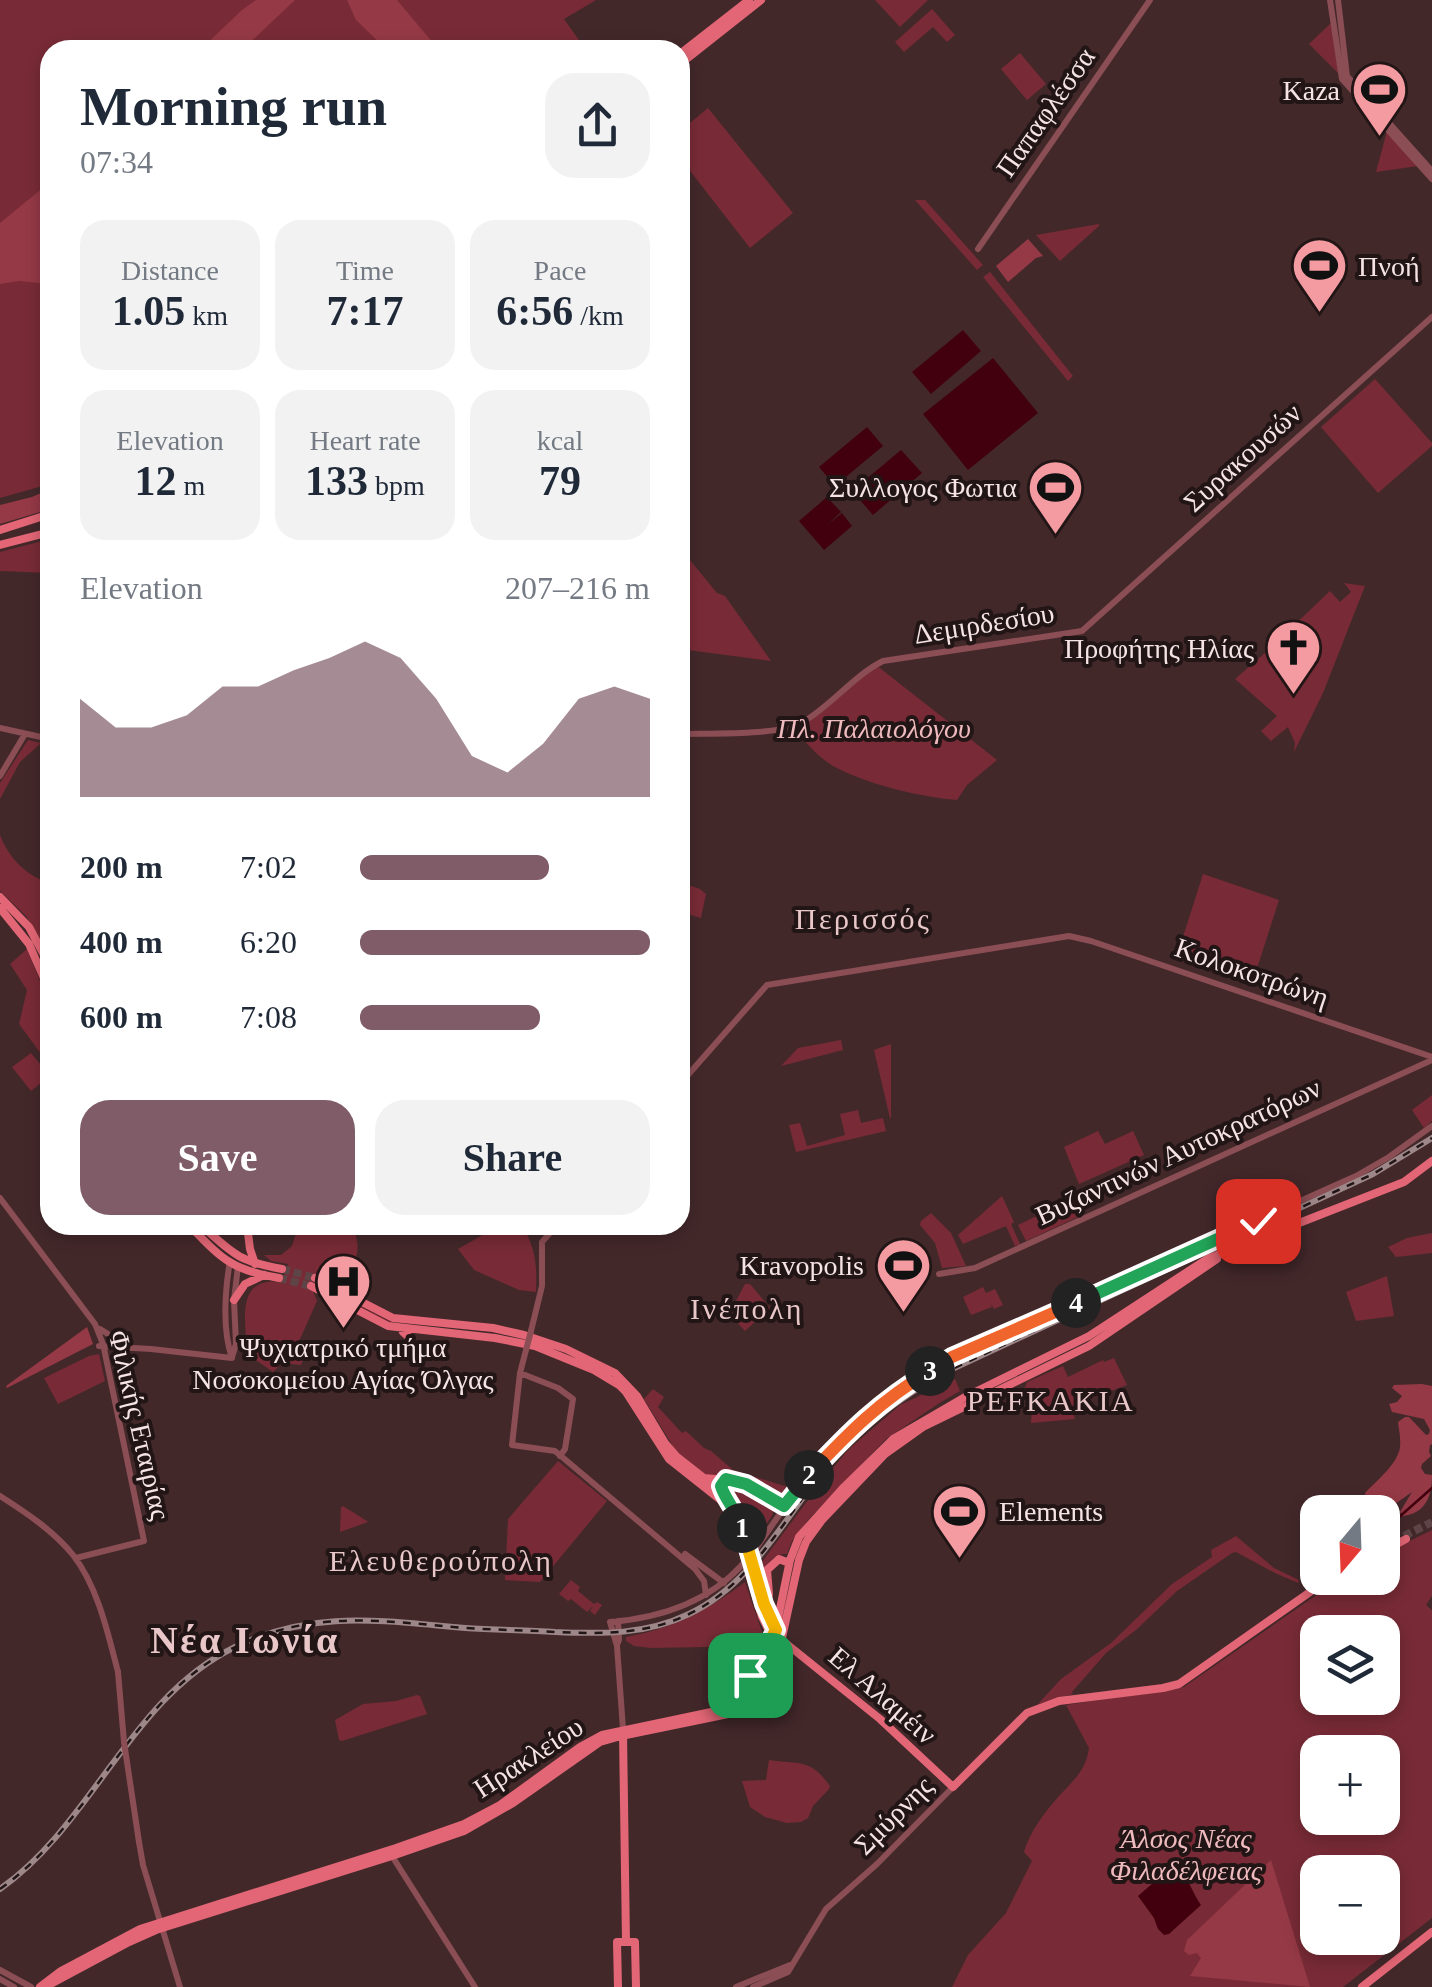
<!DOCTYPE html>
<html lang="en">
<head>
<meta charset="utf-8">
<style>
	body { margin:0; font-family:"Times New Roman",serif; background:#f2f2f3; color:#1f2937; height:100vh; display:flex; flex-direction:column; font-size:38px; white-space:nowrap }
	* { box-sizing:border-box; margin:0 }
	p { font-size:32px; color:#747a83 }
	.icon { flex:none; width:55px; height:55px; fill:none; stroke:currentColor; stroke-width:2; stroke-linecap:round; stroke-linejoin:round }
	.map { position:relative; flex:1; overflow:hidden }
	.drawer { position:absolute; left:40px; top:40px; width:650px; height:1195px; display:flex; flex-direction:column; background:#fff; border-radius:30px; box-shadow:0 5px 15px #0003 }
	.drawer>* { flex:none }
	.needle { width:65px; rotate:199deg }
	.tools { position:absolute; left:1300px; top:1495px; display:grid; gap:20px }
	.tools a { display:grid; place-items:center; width:100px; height:100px; border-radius:20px; background:#fff; box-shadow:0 5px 15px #0003; font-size:50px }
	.pin { position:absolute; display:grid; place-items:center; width:85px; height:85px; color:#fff; margin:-42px; border-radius:20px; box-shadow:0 5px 15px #0006 }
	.km { position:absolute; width:50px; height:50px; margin:-25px; border-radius:50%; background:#222; color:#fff; font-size:28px; line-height:50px; text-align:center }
	.round { display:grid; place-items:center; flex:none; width:105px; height:105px; border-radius:30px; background:#f2f2f3 }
	.overview { display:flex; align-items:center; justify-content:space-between; height:170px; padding:0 40px }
	h1 { font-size:55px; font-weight:600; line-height:75px }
	.metrics { display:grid; grid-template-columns:repeat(3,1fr); gap:15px; height:170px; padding:10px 40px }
	.metrics div { display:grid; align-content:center; border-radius:25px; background:#f2f2f3; text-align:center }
	.metrics b { font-size:42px; font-weight:600 }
	.metrics small { font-size:28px; font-weight:400 }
	.metrics p { font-size:28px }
	.chart { height:280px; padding:20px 40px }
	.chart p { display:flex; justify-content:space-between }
	.chart svg { width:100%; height:180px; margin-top:10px; fill:#7f5c67; opacity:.7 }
	.action { display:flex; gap:20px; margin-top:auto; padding:20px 40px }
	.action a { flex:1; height:115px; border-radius:30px; background:#7f5c67; color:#fff; font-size:40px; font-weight:600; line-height:115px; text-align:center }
	.action a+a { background:#f2f2f3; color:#1f2937 }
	ul { padding:0 40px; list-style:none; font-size:32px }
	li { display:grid; grid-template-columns:160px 120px 1fr; align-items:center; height:75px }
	li i { height:25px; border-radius:12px; background:#7f5c67 }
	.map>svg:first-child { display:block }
	.green { fill:#782b36; fill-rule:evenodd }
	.forest { fill:#953946 }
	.water { fill:#42000f }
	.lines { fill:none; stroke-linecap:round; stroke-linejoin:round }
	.stream { stroke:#42000f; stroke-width:2.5 }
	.major-tunnel { stroke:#5e4446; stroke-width:8; stroke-dasharray:8 4; stroke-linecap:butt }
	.minor { stroke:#8b4e54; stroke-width:6 }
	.major { stroke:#e26675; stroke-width:8 }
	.rail-casing { stroke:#9e8789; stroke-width:6 }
	.rail { stroke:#211516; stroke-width:2.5; stroke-dasharray:8; stroke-linecap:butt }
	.minor-bridge { stroke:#8b4e54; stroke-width:6 }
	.split-1-casing { stroke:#fff; stroke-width:20 }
	.split-2-casing { stroke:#fff; stroke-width:20 }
	.split-3-casing { stroke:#fff; stroke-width:20 }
	.split-4-casing { stroke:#fff; stroke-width:20 }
	.split-5-casing { stroke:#fff; stroke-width:20 }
	.split-6-casing { stroke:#fff; stroke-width:20 }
	.split-1 { stroke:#f5b400; stroke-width:12 }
	.split-2 { stroke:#22a559; stroke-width:12 }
	.split-3 { stroke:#f0652b; stroke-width:12 }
	.split-4 { stroke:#f0652b; stroke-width:12 }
	.split-5 { stroke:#22a559; stroke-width:12 }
	.split-6 { stroke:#f5b400; stroke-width:12 }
	.labels { text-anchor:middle; stroke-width:8; stroke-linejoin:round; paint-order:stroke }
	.poi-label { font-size:28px; fill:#f6e4e5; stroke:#211516; text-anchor:end }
	.street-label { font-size:28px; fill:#f6e4e5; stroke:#211516 }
	.park-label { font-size:28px; font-style:italic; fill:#efbabd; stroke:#211516 }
	.neighbourhood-label { font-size:30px; letter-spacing:2.5px; fill:#e9c7c8; stroke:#211516 }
	.district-label { font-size:38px; font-weight:bold; letter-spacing:2.5px; fill:#e9c7c8; stroke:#211516 }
</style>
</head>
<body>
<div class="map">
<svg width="1432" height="1987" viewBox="0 0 1432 1987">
	<rect width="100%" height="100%" fill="#43282a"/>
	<path class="green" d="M0 0H596L564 19 586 50H50V481L39 487 0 498Z
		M875 0H928L900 27Z
		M932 9 955 35 947 42 933 27 904 52 895 42Z
		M1331 23 1339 74 1309 44Z
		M1020 53 1046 84 1027 100 1001 69Z
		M708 108 793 213 750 248 680 158V131Z
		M1387 131 1418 166 1376 172Z
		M915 200H925L983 265 977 270Z
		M1099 224V226L1060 261 1036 235Z
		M990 272 1073 376 1068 381 983 277Z
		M1375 379 1432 443V446L1378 493 1321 427Z
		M50 539V573L0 571V552Z
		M680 548 717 593 725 596 771 661 680 649Z
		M1344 583 1365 586 1323 693 1294 752 1295 743 1288 727 1271 741 1261 731 1277 716 1235 679 1266 652 1330 591 1340 602 1351 592Z
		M876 665 997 760 967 785 957 800C920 797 866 784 833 766 818 757 804 741 793 727Z
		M28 740 41 743 20 762 0 799V783Z
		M0 835C9 858 26 876 50 883V955L26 916 0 891Z
		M1203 874 1279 900 1252 984 1176 959Z
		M685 884 700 889 706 894 701 918 680 912Z
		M27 949 50 1006V1066L19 1024 27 990 10 964Z
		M841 1040 843 1050 781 1066 798 1048Z
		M891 1044V1118H890L874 1050Z
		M31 1053 50 1076 31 1091 12 1067Z
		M1432 1095V1121L1424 1128 1412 1110Z
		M858 1110 861 1123 883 1118 886 1131 796 1152 789 1125 800 1123 807 1146 845 1135 840 1114Z
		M1098 1131 1105 1144 1133 1131 1144 1155 1079 1184 1064 1147Z
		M1002 1196 1014 1222 1011 1224 1020 1244 1015 1246 1006 1226 963 1244 958 1235Z
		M1074 1198 1082 1215 1026 1241 1018 1225Z
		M931 1213 951 1233 966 1266 942 1268 935 1243 920 1225 921 1221Z
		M305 1225 314 1231 329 1235 336 1225H351C365 1248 354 1266 342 1287L320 1275 311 1281 393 1323H384L311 1286 317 1301 296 1348 305 1353 301 1365 282 1363 273 1372 247 1354C246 1321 234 1276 282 1282L288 1264 271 1261 264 1255H281L292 1246 295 1236Z
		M500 1225H522C536 1249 537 1265 536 1292L519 1290 474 1270 458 1249Z
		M1432 1233V1253L1396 1257 1388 1247 1407 1238Z
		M1387 1276 1394 1316 1356 1321 1346 1292Z
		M745 1284H750L770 1308 745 1331 729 1314Z
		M983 1287 986 1293 995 1289 1003 1305 994 1309 991 1304 992 1307 971 1315 963 1297Z
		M99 1354 105 1381 58 1404 44 1378 89 1356Z
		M1114 1358 1127 1385 1071 1406 1075 1419 1031 1423 1032 1405 1027 1406 1024 1390 1027 1382 1063 1366 1068 1377 1103 1360 1104 1362Z
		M955 1379 960 1391 941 1402 886 1439 809 1519 792 1541 787 1554C772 1553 766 1565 762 1577L758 1567 820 1484 848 1450 900 1405Z
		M653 1389 664 1397 658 1407 682 1433 686 1431 704 1448 711 1451 733 1470 794 1489 788 1495 779 1498 737 1477H714L704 1474 679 1456 644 1399Z
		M558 1461 607 1501 540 1582 505 1580 508 1519Z
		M727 1484H736L774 1507 772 1516 752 1544 743 1517 728 1493Z
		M343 1506 367 1521 368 1522 340 1532 341 1507Z
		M1432 1530V1596L1426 1605 1432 1610V1918L1343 1987H952L968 1955 1006 1913 1032 1861 1024 1852C1030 1831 1045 1812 1059 1796 1074 1780 1086 1770 1089 1748L1066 1705 1184 1687 1341 1578H1382L1383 1554ZM1318 1632H1382V1698H1318ZM1318 1752H1382V1818H1318ZM1318 1872H1382V1938H1318Z
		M1236 1536 1274 1568 1299 1580 1298 1583 1275 1573 1236 1552 1232 1553 1177 1591 1136 1630 1106 1653 1072 1692 1073 1694 1038 1704 1061 1679 1111 1643 1172 1584 1212 1557 1211 1550Z
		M571 1580 580 1587 578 1591 594 1604 597 1602 602 1605 595 1615 590 1611 593 1606 587 1612 571 1599 568 1601 559 1594Z
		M745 1582 764 1638 759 1646 651 1648 634 1646 626 1641V1637C672 1629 708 1610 745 1582Z
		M417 1695 420 1696 427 1714 342 1741 339 1740 335 1720 363 1704 396 1701Z
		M769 1760C801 1765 810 1758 830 1786L829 1789 813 1806 808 1818 801 1822 787 1823 765 1817 750 1807 742 1781 766 1780Z"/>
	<path class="forest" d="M256 0H295L242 50H200L242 10Z
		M347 0H397L439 50H387L356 20Z
		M50 182V284L19 281 0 284V223Z
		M1028 239 1043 256 1036 258 1008 282 996 266Z
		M50 489V509L0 524V505L32 497Z
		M87 1327 93 1344 7 1388 6 1386Z
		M1422 1384 1432 1386V1444L1430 1445 1429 1452 1431 1456 1422 1464 1421 1468 1425 1474 1432 1475C1432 1496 1426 1513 1403 1516L1400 1512 1412 1492 1385 1511H1380L1374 1505 1364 1510 1358 1502 1367 1500 1365 1493C1376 1481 1398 1464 1400 1447 1401 1439 1399 1430 1398 1422L1405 1417H1409L1426 1435 1429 1434 1430 1430 1424 1419 1392 1412 1389 1404 1397 1402 1402 1396 1392 1388 1394 1385Z
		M1271 1860 1310 1987 1190 1976 1201 1958 1197 1953 1189 1955 1184 1951 1187 1940Z"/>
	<path class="water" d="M963 330 981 351 931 394 912 372Z
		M993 358 1038 413 968 470 923 414Z
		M867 427 883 446 835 486 819 467Z
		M901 450 922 473 873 515 852 491Z
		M827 497 841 512 827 525 842 513 852 526 824 550 799 521Z
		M1169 1869 1180 1870C1189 1879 1193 1894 1201 1905L1169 1934 1164 1935 1158 1929 1154 1918 1138 1896Z"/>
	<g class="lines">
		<path class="stream" d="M1398 1518 1432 1488"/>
		<path class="major-tunnel" d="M282 1269 315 1278
			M279 1278 311 1286
			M1404 1536 1432 1522"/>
		<path class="minor" d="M1330 0 1342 79 1432 179
			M1338 0 1347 76 1432 171
			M978 249 1150 0
			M0 728 50 739
			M680 734C710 733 779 736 803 722 832 705 853 676 883 661L1082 631 1432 317
			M0 776 25 734
			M680 1084 767 985 1069 936 1091 941 1432 1057
			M0 1198 95 1324 103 1344 144 1541 76 1558
			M230 1261C225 1290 222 1330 232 1358
			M939 1274 975 1268 1432 1060
			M100 1329 124 1344
			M531 1331 542 1286V1242L557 1225
			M99 1346 151 1349 232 1358
			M526 1350 520 1373 512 1445 555 1451 695 1569 704 1581 706 1595
			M232 1357 236 1344 234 1300 238 1266
			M520 1373 558 1388 573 1399 565 1449 560 1456
			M0 1496C25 1512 54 1531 73 1555 98 1587 108 1634 118 1672
			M757 1547C791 1497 826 1447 874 1409 898 1390 925 1374 952 1357L1356 1176 1389 1157 1432 1126
			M685 1554 724 1583
			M617 1645 619 1640 618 1621
			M623 1729 617 1646 610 1622C660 1618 707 1603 742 1565
			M139 1842 143 1865 180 1987
			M392 1856 475 1987
			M0 1970 31 1987
			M0 1979 14 1987
			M736 1987 790 1965
			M753 1987 788 1972 826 1909 877 1864 953 1787"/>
		<path class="major" d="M680 54 749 0
			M680 64 761 0
			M0 530 50 514
			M0 545 50 532
			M0 897 29 927 50 966
			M0 908 29 944 50 992
			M189 1225C222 1259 231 1270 279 1278
			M201 1225C233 1254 238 1261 282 1269
			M248 1233 250 1249 255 1264
			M315 1278 393 1318 493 1328 524 1335 566 1349 615 1373 637 1396 665 1443 677 1457 719 1490 732 1503 739 1519 764 1604 777 1630
			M311 1286 388 1326 495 1338 535 1346 594 1370 619 1385 626 1392 669 1459 722 1501 734 1522 762 1617 768 1629 880 1719 953 1787 1027 1713 1059 1701 1163 1688 1179 1684 1330 1578
			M234 1300 245 1284 264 1275
			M403 1332 411 1339V1352
			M1001 1390 1012 1393 1018 1403
			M704 1478 737 1481 784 1507
			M1382 1552 1406 1539
			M766 1607 769 1594 767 1570 779 1559 789 1563
			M623 1732 626 1942
			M40 1987 61 1971 140 1929 396 1848 464 1824 500 1805 580 1747 602 1735 721 1710 733 1700 775 1633 790 1560 799 1537 844 1487 893 1439 967 1396 1089 1336 1207 1259 1404 1182 1432 1161
			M45 1987 129 1942 156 1930 392 1856 464 1831 513 1803 600 1742 621 1736 728 1714 738 1704 782 1638 799 1560 806 1542 822 1520 885 1454 923 1427 1089 1346 1217 1259
			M618 1987 617 1942H635L636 1987
			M1362 1987 1432 1932"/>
		<defs>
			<path id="rail" d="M0 1889C93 1824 130 1698 235 1647 314 1609 381 1621 465 1628 495 1630 525 1630 555 1632 602 1634 646 1635 689 1614 748 1586 778 1529 817 1479 853 1432 898 1397 950 1370L1373 1174 1432 1138"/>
		</defs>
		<use href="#rail" class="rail-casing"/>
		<use href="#rail" class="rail"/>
		<path class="minor-bridge" d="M526 1350 531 1331
			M742 1565 757 1547
			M118 1672 124 1742 139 1842"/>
	</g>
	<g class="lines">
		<defs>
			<path id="split-1" d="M742 1528 764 1604 776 1630 750 1675"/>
			<path id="split-2" d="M742 1528C738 1512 725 1500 721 1486L726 1479 746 1484 784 1506 809 1475"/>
			<path id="split-3" d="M809 1475C848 1433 880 1401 930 1371"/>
			<path id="split-4" d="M930 1371 952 1357 1076 1303"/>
			<path id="split-5" d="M1076 1303 1222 1237"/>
			<path id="split-6" d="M1222 1237 1258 1221"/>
		</defs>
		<use href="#split-1" class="split-1-casing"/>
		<use href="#split-2" class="split-2-casing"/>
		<use href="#split-3" class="split-3-casing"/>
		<use href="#split-4" class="split-4-casing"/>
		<use href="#split-5" class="split-5-casing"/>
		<use href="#split-6" class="split-6-casing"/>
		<use href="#split-1" class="split-1"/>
		<use href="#split-2" class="split-2"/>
		<use href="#split-3" class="split-3"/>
		<use href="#split-4" class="split-4"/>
		<use href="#split-5" class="split-5"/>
		<use href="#split-6" class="split-6"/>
	</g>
	<defs>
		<symbol id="stadium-pin" viewBox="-11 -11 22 30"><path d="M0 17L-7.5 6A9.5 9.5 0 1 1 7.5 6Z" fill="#f49aa1" stroke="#211516"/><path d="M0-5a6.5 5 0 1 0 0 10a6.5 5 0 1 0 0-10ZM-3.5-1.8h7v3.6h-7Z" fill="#111"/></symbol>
		<symbol id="church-pin" viewBox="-11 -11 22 30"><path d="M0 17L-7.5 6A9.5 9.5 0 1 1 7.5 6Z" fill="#f49aa1" stroke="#211516"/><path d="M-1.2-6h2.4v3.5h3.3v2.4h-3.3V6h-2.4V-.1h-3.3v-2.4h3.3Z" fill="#111"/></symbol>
		<symbol id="hospital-pin" viewBox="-11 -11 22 30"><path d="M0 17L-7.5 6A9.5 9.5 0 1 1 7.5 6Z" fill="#f49aa1" stroke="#211516"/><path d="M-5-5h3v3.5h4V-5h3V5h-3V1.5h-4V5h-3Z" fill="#111"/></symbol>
	</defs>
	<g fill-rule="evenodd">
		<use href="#stadium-pin" x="1348" y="58" width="63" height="86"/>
		<use href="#stadium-pin" x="1288" y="234" width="63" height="86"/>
		<use href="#stadium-pin" x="1024" y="456" width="63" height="86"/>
		<use href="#church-pin" x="1262" y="616" width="63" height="86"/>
		<use href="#stadium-pin" x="872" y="1234" width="63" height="86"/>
		<use href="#hospital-pin" x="312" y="1250" width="63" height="86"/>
		<use href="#stadium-pin" x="928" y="1480" width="63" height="86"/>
	</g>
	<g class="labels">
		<g class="poi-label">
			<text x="1340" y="100">Kaza</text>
			<text x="1358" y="276" text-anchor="start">Πνοή</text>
			<text x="1017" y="497">Συλλογος Φωτια</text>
			<text x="1254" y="658">Προφήτης Ηλίας</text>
			<text x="864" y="1275">Kravopolis</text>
			<text x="343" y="1357" text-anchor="middle">Ψυχιατρικό τμήμα<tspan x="343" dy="32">Νοσοκομείου Αγίας Όλγας</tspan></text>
			<text x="999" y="1521" text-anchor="start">Elements</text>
		</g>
		<g class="street-label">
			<text transform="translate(1045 112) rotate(-55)" y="10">Παπαφλέσσα</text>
			<text transform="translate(1242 457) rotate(-42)" y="10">Συρακουσών</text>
			<text transform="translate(984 623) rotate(-9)" y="10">Δεμιρδεσίου</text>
			<text transform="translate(1252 972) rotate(19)" y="10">Κολοκοτρώνη</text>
			<text transform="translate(1178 1151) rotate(-25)" y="10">Βυζαντινών Αυτοκρατόρων</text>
			<text transform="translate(140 1425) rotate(77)" y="10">Φιλικής Εταιρίας</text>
			<text transform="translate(883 1695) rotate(41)" y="10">Ελ Αλαμέιν</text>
			<text transform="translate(528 1757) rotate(-33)" y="10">Ηρακλείου</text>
			<text transform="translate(893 1815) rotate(-45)" y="10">Σμύρνης</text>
		</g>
		<g class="park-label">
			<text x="874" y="738">Πλ. Παλαιολόγου</text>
			<text x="1186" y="1848">Άλσος Νέας<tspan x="1186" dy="32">Φιλαδέλφειας</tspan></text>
		</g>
		<g class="neighbourhood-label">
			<text x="863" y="929">Περισσός</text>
			<text x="747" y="1319">Ινέπολη</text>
			<text x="1051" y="1411">PEFKAKIA</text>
			<text x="441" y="1571">Ελευθερούπολη</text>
		</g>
		<g class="district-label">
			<text x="245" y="1653">Νέα Ιωνία</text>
		</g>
	</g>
</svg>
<div class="tools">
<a><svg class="needle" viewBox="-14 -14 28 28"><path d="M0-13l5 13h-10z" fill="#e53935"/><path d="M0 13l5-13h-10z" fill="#747a83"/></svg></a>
<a><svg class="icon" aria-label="layers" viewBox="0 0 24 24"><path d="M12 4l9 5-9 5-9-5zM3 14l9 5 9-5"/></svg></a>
<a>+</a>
<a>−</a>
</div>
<div class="pin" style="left:750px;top:1675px;background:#1e9e55"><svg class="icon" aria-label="arrive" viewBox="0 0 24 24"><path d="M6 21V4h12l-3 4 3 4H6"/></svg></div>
<div class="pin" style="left:1258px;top:1221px;background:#d93025"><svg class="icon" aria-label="check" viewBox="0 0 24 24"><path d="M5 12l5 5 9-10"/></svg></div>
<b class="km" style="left:742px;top:1528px">1</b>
<b class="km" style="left:809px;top:1475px">2</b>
<b class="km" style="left:930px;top:1371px">3</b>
<b class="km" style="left:1076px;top:1303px">4</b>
<section class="drawer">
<div class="overview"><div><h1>Morning run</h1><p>07:34</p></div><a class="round"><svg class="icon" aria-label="share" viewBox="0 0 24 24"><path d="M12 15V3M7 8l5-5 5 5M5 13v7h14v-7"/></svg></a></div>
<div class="metrics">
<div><p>Distance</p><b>1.05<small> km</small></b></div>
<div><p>Time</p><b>7:17</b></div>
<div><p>Pace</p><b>6:56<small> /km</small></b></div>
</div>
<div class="metrics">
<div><p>Elevation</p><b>12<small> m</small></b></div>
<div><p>Heart rate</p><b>133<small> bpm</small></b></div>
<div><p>kcal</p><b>79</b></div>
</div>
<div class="chart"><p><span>Elevation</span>207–216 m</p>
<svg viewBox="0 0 160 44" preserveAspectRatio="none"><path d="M0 44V20L10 27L20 27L30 24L40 17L50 17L60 13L70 10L80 6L90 10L100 20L110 34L120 38L130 31L140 20L150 17L160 20V44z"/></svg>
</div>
<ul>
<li><b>200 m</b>7:02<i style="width:65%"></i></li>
<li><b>400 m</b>6:20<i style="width:100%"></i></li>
<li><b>600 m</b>7:08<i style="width:62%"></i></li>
</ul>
<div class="action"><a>Save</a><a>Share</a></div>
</section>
</div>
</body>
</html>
